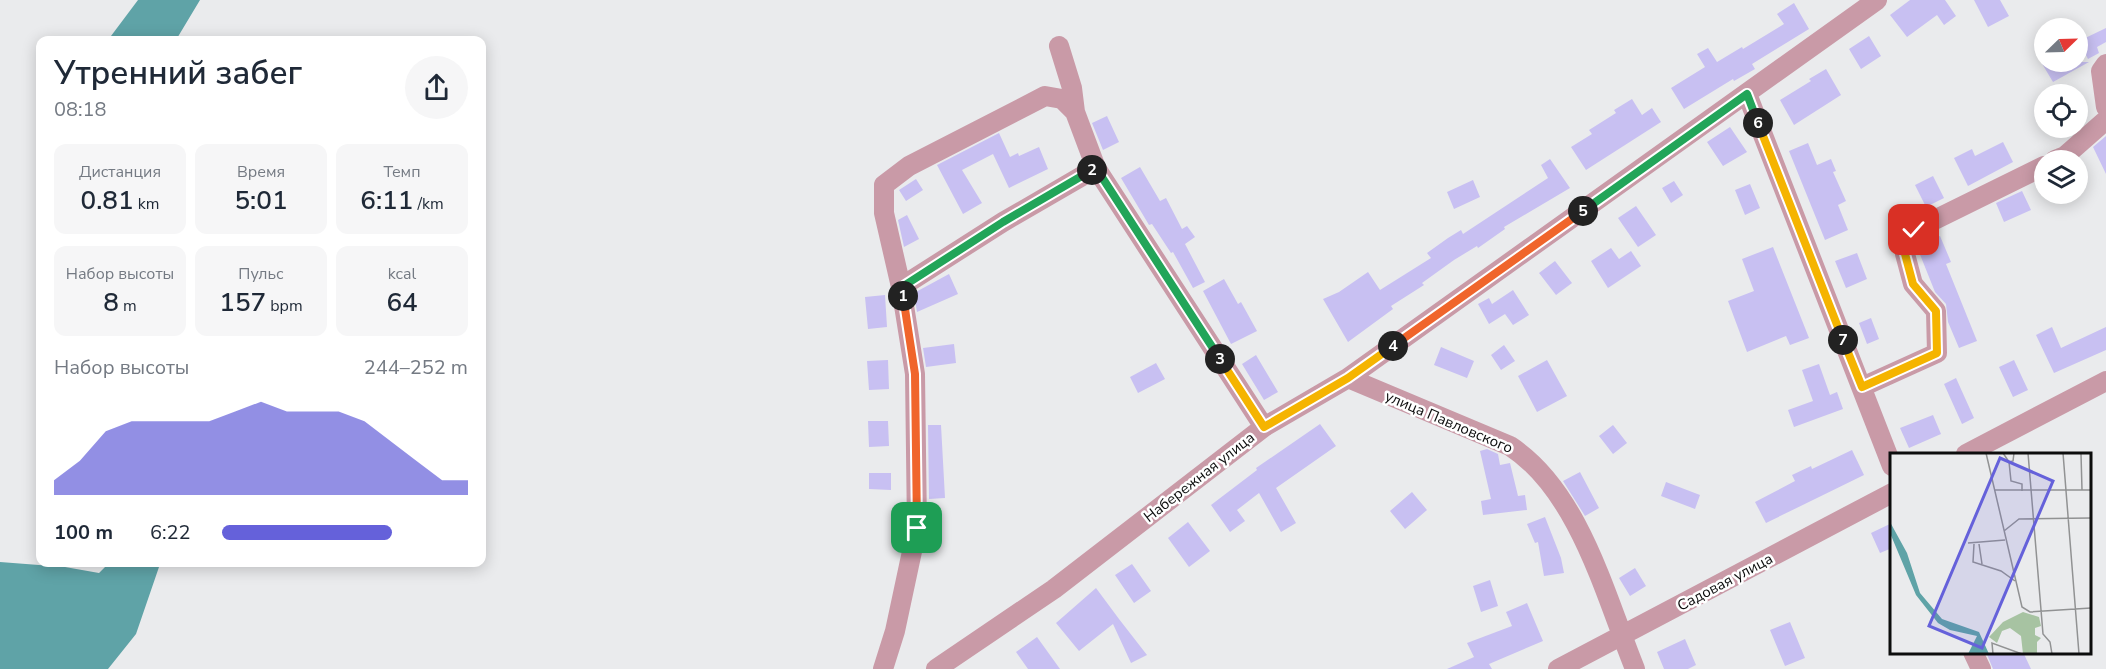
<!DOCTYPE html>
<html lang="ru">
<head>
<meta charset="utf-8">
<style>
	body { margin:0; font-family:"Nunito Sans",sans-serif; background:#f6f6f7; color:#1f2937; height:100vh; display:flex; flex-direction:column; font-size:22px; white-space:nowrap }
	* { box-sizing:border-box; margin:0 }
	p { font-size:20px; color:#747a83 }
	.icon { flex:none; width:33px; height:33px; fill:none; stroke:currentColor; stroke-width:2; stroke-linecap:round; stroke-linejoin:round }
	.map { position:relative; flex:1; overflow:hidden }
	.sheet { position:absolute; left:36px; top:36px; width:450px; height:531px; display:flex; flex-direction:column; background:#fff; border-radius:12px; box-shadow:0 3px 15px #0003 }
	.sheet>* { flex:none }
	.needle { width:39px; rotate:67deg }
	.controls { position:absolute; left:2034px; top:18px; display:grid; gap:12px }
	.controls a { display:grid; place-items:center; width:54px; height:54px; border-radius:50%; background:#fff; box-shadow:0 3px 15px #0003; font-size:30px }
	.pin { position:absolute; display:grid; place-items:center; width:51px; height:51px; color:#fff; margin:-26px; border-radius:12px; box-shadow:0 3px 9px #0006 }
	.km { position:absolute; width:30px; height:30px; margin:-15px; border-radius:50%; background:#222; color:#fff; font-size:16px; line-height:30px; text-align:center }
	.round { display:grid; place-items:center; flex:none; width:63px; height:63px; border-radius:32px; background:#f6f6f7 }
	.overview { display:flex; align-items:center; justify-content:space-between; height:102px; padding:0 18px }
	h1 { font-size:33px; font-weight:600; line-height:45px }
	.figures { display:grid; grid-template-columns:repeat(3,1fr); gap:9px; height:102px; padding:6px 18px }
	.figures div { display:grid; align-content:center; border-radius:12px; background:#f6f6f7; text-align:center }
	.figures b { font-size:26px; font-weight:600 }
	.figures small { font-size:16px; font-weight:400 }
	.figures p { font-size:16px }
	.chart { height:168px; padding:12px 18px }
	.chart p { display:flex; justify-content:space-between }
	.chart svg { width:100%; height:108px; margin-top:6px; fill:#6561da; opacity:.7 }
	ul { padding:0 18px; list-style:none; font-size:20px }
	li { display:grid; grid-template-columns:96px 72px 1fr; align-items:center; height:45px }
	li i { height:15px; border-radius:8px; background:#6561da }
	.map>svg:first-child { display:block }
	.water { fill:#5fa3a7 }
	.building { fill:#c8c0f2 }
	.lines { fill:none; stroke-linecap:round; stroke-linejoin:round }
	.street { stroke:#c99aa7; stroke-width:20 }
	.split-1-casing { stroke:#fff; stroke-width:12 }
	.split-2-casing { stroke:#fff; stroke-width:12 }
	.split-3-casing { stroke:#fff; stroke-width:12 }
	.split-4-casing { stroke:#fff; stroke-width:12 }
	.split-5-casing { stroke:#fff; stroke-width:12 }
	.split-6-casing { stroke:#fff; stroke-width:12 }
	.split-7-casing { stroke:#fff; stroke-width:12 }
	.split-8-casing { stroke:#fff; stroke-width:12 }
	.split-1 { stroke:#f0652b; stroke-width:8 }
	.split-2 { stroke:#22a559; stroke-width:8 }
	.split-3 { stroke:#22a559; stroke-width:8 }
	.split-4 { stroke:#f5b400; stroke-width:8 }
	.split-5 { stroke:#f0652b; stroke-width:8 }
	.split-6 { stroke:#22a559; stroke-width:8 }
	.split-7 { stroke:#f5b400; stroke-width:8 }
	.split-8 { stroke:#f5b400; stroke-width:8 }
	.labels { text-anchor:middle; stroke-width:5; stroke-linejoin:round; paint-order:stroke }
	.street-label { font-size:15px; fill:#0c0d0d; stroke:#fff }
	.inset-road { fill:none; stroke:#919293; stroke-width:1.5 }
	.view { fill:#6561da; fill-opacity:0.15; stroke:#6561da; stroke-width:3 }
	.inset-edge { fill:none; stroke:#0c0d0d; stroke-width:3 }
</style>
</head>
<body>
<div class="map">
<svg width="2106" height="669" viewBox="0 0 2106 669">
	<rect width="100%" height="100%" fill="#eaebed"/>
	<path class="water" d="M138 0H200L176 40H108Z
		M0 562 65 567 99 573 109 563H158L159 567 136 634 108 669H0Z"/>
	<path class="building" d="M1910 0H1945L1956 16 1944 25 1937 15 1907 37 1890 15Z
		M1974 0H2000L2009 16 1988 27Z
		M1794 3 1809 29 1752 64 1755 69 1734 81 1733 79 1684 109 1671 88 1705 67 1697 54 1708 48 1717 62 1742 47 1743 49 1784 24 1777 14Z
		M2106 28V42L2097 47 2099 53 2088 59 2079 41Z
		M1869 36 1881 56 1861 69 1849 49Z
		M2041 62H2089L2053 82Z
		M1826 69 1841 95 1794 125 1780 100 1811 81 1809 79Z
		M1632 99 1642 115 1652 108 1661 122 1586 170 1571 147 1592 134 1589 130 1616 113 1614 110Z
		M1107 116 1119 142 1103 150 1092 123Z
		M1730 127 1747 152 1723 166 1707 142Z
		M999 133 1010 157 1018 153 1019 156 1039 147 1048 169 1009 188 993 154 962 170 982 203 963 214 937 165Z
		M2106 136V174L2093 147Z
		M2003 142 2013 162 1968 186 1954 158 1972 149 1975 156Z
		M1808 143 1817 165 1831 159 1836 171 1833 172 1846 201 1838 205 1848 230 1825 240 1789 151Z
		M1550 159 1570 188 1504 227 1505 229 1478 248 1477 246 1454 260 1422 283 1424 285 1391 306 1393 309 1348 342 1323 299 1339 292 1368 272 1380 290 1431 258 1427 253 1448 238 1461 230 1463 234 1548 178 1541 165Z
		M1140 167 1160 201 1166 198 1182 229 1187 226 1195 237 1185 244 1205 282 1193 288 1173 252 1171 253 1152 224 1149 225 1121 178Z
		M1933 176 1944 198 1926 207 1915 185Z
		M916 179 923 190 906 201 899 190Z
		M1473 180 1480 197 1454 209 1447 192Z
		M1674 181 1683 195 1671 203 1662 188Z
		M1750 184 1760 208 1745 215 1735 190Z
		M2022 191 2031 210 2004 222 1996 203Z
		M1636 206 1656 235 1638 247 1618 218Z
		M907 215 919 239 904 247 898 220Z
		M1940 236 1951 262 1946 264 1977 341 1959 348 1948 322 1946 304 1935 292 1919 252 1921 244Z
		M1773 247 1809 338 1790 345 1786 336 1747 352 1728 301 1754 291 1742 259Z
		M1611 248 1619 259 1631 251 1641 266 1608 288 1591 261Z
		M1857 253 1867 279 1846 288 1835 261Z
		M1555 261 1572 283 1556 295 1539 273Z
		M949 274 958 294 917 312 914 293Z
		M1224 279 1238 304 1241 302 1257 331 1231 344 1203 291Z
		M1513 290 1529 315 1513 325 1505 314 1489 324 1478 304 1489 298 1492 304Z
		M885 295 887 327 868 329 865 297Z
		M1871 318 1879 339 1867 344 1859 323Z
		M2052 327 2061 348 2106 327V350L2054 373 2036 335Z
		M954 344 956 363 926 367 923 348Z
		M1504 345 1515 361 1501 370 1491 355Z
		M1441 347 1474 361 1467 378 1434 365Z
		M1256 355 1278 392 1264 400 1242 364Z
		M888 360 889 389 869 390 867 361Z
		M1547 360 1567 396 1537 412 1518 376Z
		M2014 360 2028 390 2013 397 1999 367Z
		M1156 363 1165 379 1138 393 1130 377Z
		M1819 364 1830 395 1837 392 1843 409 1794 427 1788 410 1813 401 1802 370Z
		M1956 378 1974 418 1962 424 1944 384Z
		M1933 415 1941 434 1909 448 1900 428Z
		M868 421H888L889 446 869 447Z
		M1320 424 1336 446 1276 488 1296 523 1281 532 1259 493 1237 510 1245 521 1230 532 1211 505 1257 470 1256 468Z
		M928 425H941L945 498 929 499Z
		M1613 425 1627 443 1613 454 1599 436Z
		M1487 449 1498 454 1500 465 1510 463 1518 496 1525 495 1527 510 1483 515 1481 501 1491 499 1480 451Z
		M1852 450 1864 475 1766 523 1755 502 1795 481 1792 475 1811 466 1812 469Z
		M1580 472 1599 508 1585 516 1563 481Z
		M869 473H891V490L869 489Z
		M1666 482 1700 495 1695 509 1661 496Z
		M1412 492 1427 510 1405 529 1390 511Z
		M1545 517 1561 558 1564 573 1544 576 1538 542 1535 543 1527 524Z
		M1188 522 1210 551 1189 567 1168 538Z
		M1892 523V548L1880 553 1871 533Z
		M1132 564 1151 591 1134 603 1115 575Z
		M1635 568 1646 586 1630 596 1619 578Z
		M1490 580 1498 606 1481 612 1473 586Z
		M1096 588 1119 619 1147 655 1131 663 1113 624 1079 651 1056 623Z
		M1527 603 1543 641 1489 664 1492 669H1447L1474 657 1467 643 1512 626 1506 612Z
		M1790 622 1805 658 1785 666 1770 630Z
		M1037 637 1060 669H1028L1016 652Z
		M1685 639 1696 665 1688 669H1664L1657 652Z
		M1986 652H2023L2031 669H1993Z"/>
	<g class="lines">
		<path class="street" d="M1059 46 1072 88 1075 112 1096 168 1264 427
			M2106 64 2101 71 2106 107
			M1747 94 1892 466
			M2055 160 2065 156 2106 120
			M901 287 1003 222 1096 168
			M1348 378 1510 446C1579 491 1605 595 1635 669
			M1862 387 1937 353 1936 311 1913 284 1905 254 1914 230 2044 166
			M1966 454 2106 381
			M1973 652 1981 669
			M883 669 895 631 917 528 915 374 901 287 884 213V185L909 166 1045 96 1062 99 1075 112
			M936 669 1054 589 1264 427 1348 378 1877 0
			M1558 669 1892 493"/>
	</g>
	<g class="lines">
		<defs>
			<path id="split-1" d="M903 296 915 374 917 528"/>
			<path id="split-2" d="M903 296 902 287 1003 222 1092 170"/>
			<path id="split-3" d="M1092 170 1096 168 1220 359"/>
			<path id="split-4" d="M1220 359 1264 427 1348 378 1393 346"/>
			<path id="split-5" d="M1393 346 1583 211"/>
			<path id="split-6" d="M1583 211 1747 94 1758 123"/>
			<path id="split-7" d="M1758 123 1843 340"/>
			<path id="split-8" d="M1843 340 1862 387 1937 353 1936 311 1913 284 1905 254 1914 230"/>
		</defs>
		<use href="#split-1" class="split-1-casing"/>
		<use href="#split-2" class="split-2-casing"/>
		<use href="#split-3" class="split-3-casing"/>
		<use href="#split-4" class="split-4-casing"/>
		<use href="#split-5" class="split-5-casing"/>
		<use href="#split-6" class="split-6-casing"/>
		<use href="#split-7" class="split-7-casing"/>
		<use href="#split-8" class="split-8-casing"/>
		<use href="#split-1" class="split-1"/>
		<use href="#split-2" class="split-2"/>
		<use href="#split-3" class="split-3"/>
		<use href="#split-4" class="split-4"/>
		<use href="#split-5" class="split-5"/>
		<use href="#split-6" class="split-6"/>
		<use href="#split-7" class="split-7"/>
		<use href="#split-8" class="split-8"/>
	</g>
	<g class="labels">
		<g class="street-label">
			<text transform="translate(1449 422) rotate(23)" y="5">улица Павловского</text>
			<text transform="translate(1199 477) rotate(-38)" y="5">Набережная улица</text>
			<text transform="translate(1725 582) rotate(-28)" y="5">Садовая улица</text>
		</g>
	</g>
	<g transform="translate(1890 453)">
		<rect width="201" height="201" fill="#eaebed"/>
		<path d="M133 159 149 164 151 173 145 175V182L151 185 147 189V201H133L131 183 120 175 112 178 107 190 99 184 113 169Z" fill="#a7c3a2"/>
		<path d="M0 69 17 100 30 140 52 166 89 179 99 201H78L87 183 60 177 48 170 26 142 0 80Z" fill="#5fa3a7"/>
		<path class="inset-road" d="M96 0 132 154 140 159 201 155M113 0 119 9 123 8 124 0M138 0 153 181 160 189 162 201M173 0 189 201M191 1 192 37M119 9 121 28 132 31V38M105 37H201M114 78 129 66 201 65M78 90 115 87M84 91 83 109 111 118 125 128M89 91 92 111M103 201 102 190 132 201"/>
		<path class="view" d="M110 5 163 28 92 195 39 173Z"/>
		<rect width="201" height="201" class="inset-edge"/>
	</g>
</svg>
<div class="controls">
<a><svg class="needle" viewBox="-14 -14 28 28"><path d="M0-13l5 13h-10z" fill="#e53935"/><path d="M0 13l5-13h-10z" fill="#747a83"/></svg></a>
<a><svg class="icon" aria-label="locate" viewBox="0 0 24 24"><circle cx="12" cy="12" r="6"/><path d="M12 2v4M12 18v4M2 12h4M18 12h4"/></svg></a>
<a><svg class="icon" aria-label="layers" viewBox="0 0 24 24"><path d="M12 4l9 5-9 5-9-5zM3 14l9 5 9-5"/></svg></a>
</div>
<div class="pin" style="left:917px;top:528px;background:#1e9e55"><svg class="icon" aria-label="arrive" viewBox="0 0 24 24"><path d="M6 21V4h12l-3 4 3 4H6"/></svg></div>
<div class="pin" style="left:1914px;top:230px;background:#d93025"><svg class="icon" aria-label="check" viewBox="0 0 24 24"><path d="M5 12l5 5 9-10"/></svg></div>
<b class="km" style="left:903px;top:296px">1</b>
<b class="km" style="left:1092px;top:170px">2</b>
<b class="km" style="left:1220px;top:359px">3</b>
<b class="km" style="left:1393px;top:346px">4</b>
<b class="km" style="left:1583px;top:211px">5</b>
<b class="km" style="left:1758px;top:123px">6</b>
<b class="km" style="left:1843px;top:340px">7</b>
<section class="sheet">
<div class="overview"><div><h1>Утренний забег</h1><p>08:18</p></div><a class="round"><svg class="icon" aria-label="share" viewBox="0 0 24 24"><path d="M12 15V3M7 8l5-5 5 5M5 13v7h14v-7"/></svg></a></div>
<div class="figures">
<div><p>Дистанция</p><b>0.81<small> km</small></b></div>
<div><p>Время</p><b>5:01</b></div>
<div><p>Темп</p><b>6:11<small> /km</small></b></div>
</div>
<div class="figures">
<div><p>Набор высоты</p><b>8<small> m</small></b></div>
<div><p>Пульс</p><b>157<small> bpm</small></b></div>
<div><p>kcal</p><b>64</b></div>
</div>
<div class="chart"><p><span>Набор высоты</span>244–252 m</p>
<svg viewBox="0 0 160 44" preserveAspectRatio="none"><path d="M0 44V38L10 30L20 18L30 14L40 14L50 14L60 14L70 10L80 6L90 10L100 10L110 10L120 14L130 22L140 30L150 38L160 38V44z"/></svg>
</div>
<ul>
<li><b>100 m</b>6:22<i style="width:69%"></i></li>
</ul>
</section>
</div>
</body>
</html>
